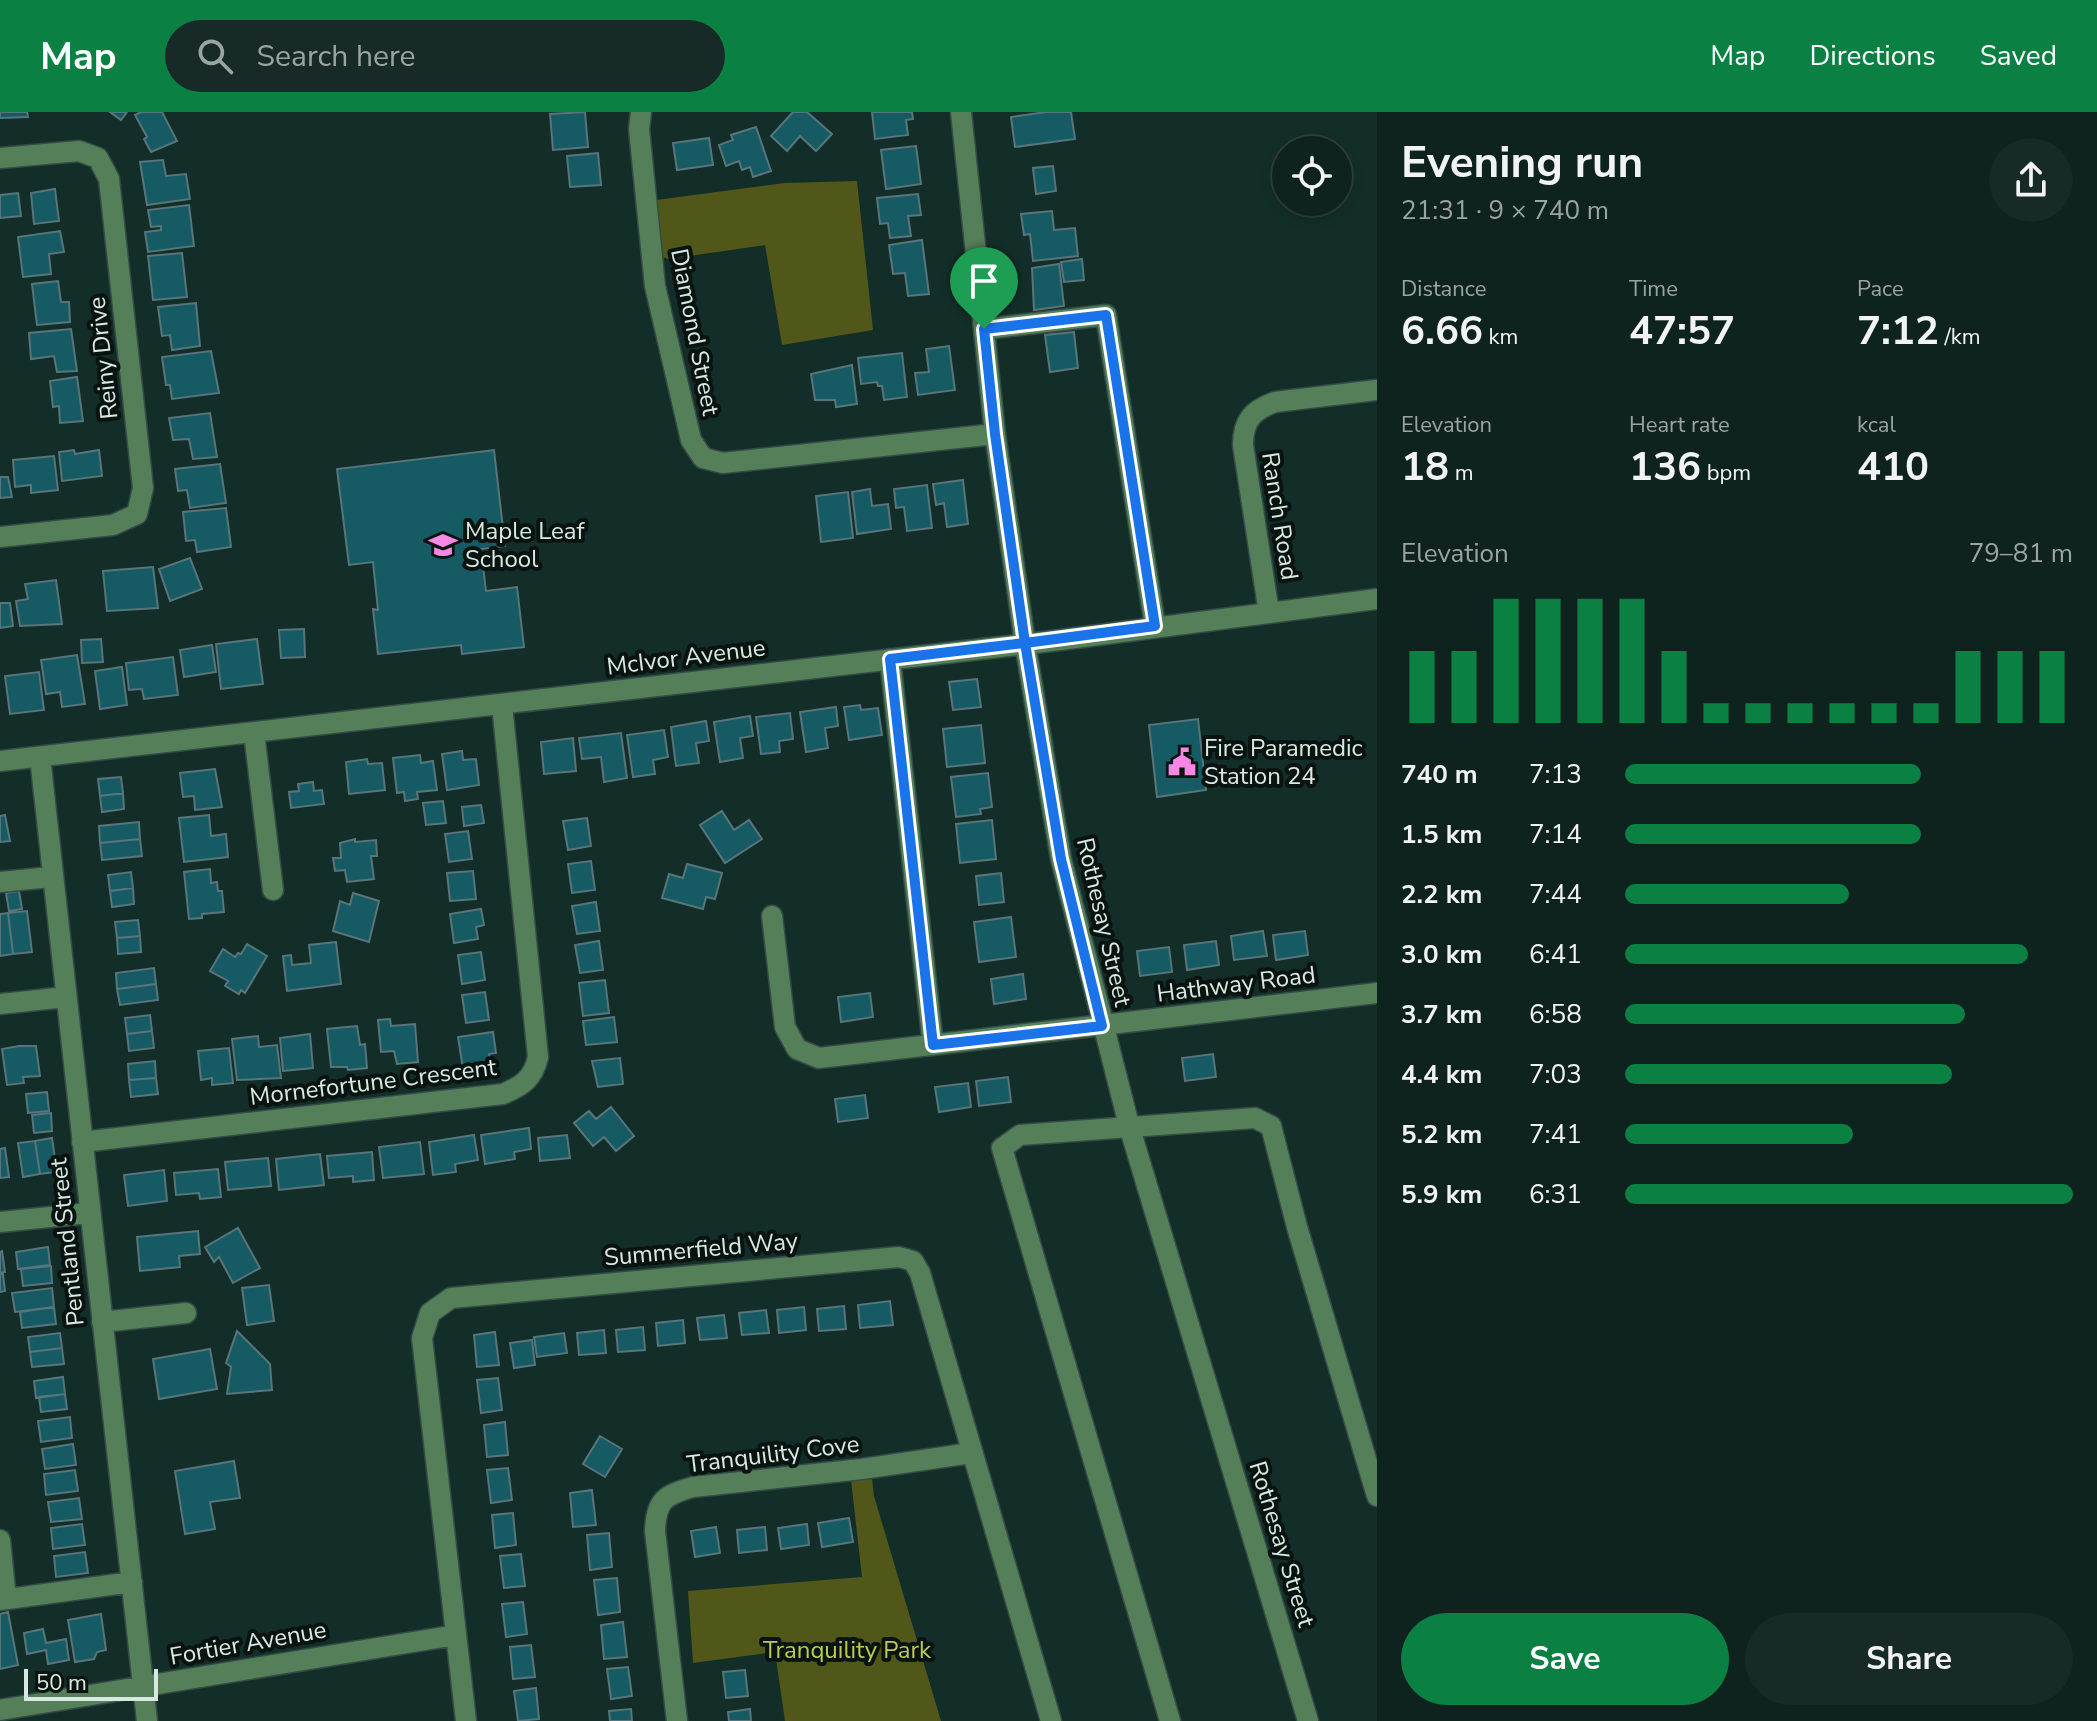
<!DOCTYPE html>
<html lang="en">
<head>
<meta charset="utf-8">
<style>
	body { margin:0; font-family:"Nunito Sans",sans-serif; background:#172a27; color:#f1f3f6; height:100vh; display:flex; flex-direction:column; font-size:30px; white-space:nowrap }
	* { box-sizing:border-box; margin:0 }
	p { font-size:26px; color:#9ba4a4 }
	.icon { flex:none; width:44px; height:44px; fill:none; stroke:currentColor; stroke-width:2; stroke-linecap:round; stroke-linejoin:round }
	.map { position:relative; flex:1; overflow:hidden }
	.sheet { display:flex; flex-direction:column; background:#0e221e; width:720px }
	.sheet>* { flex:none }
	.fabs { position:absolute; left:1272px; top:24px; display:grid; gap:16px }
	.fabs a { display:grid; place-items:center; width:80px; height:80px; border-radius:50%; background:#0e221e; box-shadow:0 4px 12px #0003,0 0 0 2px #2e3f3c; font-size:40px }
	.scale { position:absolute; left:24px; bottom:20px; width:134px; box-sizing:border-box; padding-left:8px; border:4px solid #d8e8e3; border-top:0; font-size:22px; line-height:28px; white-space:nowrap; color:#d8e8e3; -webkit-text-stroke:6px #091411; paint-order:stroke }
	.pin { position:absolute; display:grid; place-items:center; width:68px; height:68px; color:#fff; margin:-82px -34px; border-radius:50% 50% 50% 0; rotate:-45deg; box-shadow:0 0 8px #0007 }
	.pin .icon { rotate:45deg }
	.round { display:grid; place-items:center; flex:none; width:84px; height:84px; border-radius:42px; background:#172a27 }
	.summary { display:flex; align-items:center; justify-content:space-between; height:136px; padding:0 24px }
	h1 { font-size:44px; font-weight:700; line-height:60px }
	.figures { display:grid; grid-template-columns:repeat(3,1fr); gap:12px; height:136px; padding:8px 24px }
	.figures div { display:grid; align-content:center }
	.figures b { font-size:40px; font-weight:700 }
	.figures small { font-size:22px; font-weight:400 }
	.figures p { font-size:22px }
	.chart { height:224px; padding:16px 24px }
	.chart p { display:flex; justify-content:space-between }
	.chart svg { width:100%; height:144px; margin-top:8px; stroke:#0b8043; stroke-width:6 }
	.action { display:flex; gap:16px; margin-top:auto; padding:16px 24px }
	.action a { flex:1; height:92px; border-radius:48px; background:#0b8043; color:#fff; font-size:32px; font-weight:700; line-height:92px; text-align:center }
	.action a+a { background:#172a27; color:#f1f3f6 }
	ul { padding:0 24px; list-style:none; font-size:26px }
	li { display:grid; grid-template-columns:128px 96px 1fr; align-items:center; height:60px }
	li i { height:20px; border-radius:10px; background:#0b8043 }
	header { display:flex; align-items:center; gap:48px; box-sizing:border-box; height:112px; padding:0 40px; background:#0b8043; color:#fff }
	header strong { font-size:38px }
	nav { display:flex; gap:44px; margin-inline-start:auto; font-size:28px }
	.search { width:560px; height:72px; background:#172a27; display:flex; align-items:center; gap:20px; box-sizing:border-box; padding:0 28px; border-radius:44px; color:#9ba4a4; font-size:30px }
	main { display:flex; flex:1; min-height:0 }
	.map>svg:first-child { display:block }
	.green { fill:#515718 }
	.building { fill:#165a64; stroke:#57757a; stroke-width:2 }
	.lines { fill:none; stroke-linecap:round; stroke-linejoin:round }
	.minor-casing { stroke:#334c46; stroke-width:23 }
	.minor { stroke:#557f58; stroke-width:20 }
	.route-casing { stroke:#fff; stroke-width:16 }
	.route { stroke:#1a73e8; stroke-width:10 }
	.labels { text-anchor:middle; stroke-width:8; stroke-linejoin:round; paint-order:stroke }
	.street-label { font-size:24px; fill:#d8e8e3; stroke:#091411 }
	.poi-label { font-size:24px; fill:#d8e8e3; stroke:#091411; text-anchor:start }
	.park-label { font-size:24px; fill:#beca56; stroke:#091411 }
</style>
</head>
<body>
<header>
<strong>Map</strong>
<div class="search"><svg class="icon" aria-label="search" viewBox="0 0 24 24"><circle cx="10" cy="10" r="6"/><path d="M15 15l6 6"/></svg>Search here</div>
<nav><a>Map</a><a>Directions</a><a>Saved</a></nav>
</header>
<main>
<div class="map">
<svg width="1377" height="1609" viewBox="0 0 1377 1609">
	<rect width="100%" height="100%" fill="#132e28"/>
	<path class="green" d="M857 69 873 218 782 233 765 133 668 147 663 145 656 88 785 71Z
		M872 1367 874 1384 941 1609H785L775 1540 693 1551 688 1479 862 1465 851 1368Z"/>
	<path class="building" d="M0 0H27L28 5 0 6Z
		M110 0H127L121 8Z
		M141 0H162L177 29 151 40 144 27 147 25 135 3Z
		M585 0 588 35 553 38 550 2Z
		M793 0H807L832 22 816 39 800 24 787 39 771 24Z
		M872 0H912L913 7 906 8 908 23 875 27Z
		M1046 0H1071L1075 27 1015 35 1011 5Z
		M756 15 771 59 753 65 750 55 742 58 739 49 726 54 719 33 733 28 731 23Z
		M709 26 713 53 677 58 673 31Z
		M916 34 921 72 886 77 881 38Z
		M598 41 601 73 570 75 567 44Z
		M163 48 166 64 186 62 190 87 147 93 140 50Z
		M1053 54 1056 79 1036 82 1033 56Z
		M55 77 59 109 34 112 31 81Z
		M18 81 21 104 0 106V83Z
		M918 82 921 103 908 104 911 124 890 126 888 111 880 112 877 86Z
		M189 93 194 134 148 140 145 120 161 118V114L151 115 148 98Z
		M1052 99 1054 118 1075 116 1078 144 1033 149 1030 122 1024 123 1021 102Z
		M60 119 64 140 49 142 51 162 23 165 18 125Z
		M922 128 929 182 908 184 905 161 893 162 889 133Z
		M182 141 187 185 153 188 148 144Z
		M1082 147 1084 168 1064 170 1061 150Z
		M1059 152 1064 194 1034 198 1032 156Z
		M58 169 61 190H69L70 210 37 213 32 172Z
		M196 191 200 234 172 238 170 223 162 224 158 195Z
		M71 217 77 259 57 260 54 244 31 247 29 221Z
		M1074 220 1078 256 1050 260 1045 223Z
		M949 234 955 278 918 283 915 261 929 260 926 237Z
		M211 239 219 281 172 287 170 273H166L162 245Z
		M902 241 907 285 884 288 882 274H878L877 270 861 272 858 246Z
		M852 253 857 292 836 295 835 288H815L811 262Z
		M77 265 83 309 60 311 59 294 53 295 50 269Z
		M210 301 217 345 193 347 189 327 173 328 169 306Z
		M74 338 75 342 99 338 102 364 62 369 59 340Z
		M494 338 505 434 481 437 486 479 517 475 524 535 462 542 461 533 378 542 373 497 378 498 373 450 349 453 337 357Z
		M54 344 58 378 31 381V373L15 375 13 348Z
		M220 352 226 391 190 396 187 378 178 379 175 357Z
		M0 365H8L12 385 0 386Z
		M963 368 968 412 947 415 944 391 936 393 933 372Z
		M927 373 932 416 907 419 904 395 896 396 894 377Z
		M870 377 872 394 888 392 891 417 857 422 852 380Z
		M848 380 853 426 821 430 816 384Z
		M226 396 231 435 197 440 195 428 186 429 183 400Z
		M190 446 202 477 170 489 159 457Z
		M153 455 158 496 107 499 103 459Z
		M56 468 62 512 20 514 16 489 28 487 25 472Z
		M0 491H10L13 514 0 516Z
		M304 517 305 545 281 546 279 518Z
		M101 527 103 550 82 551 81 528Z
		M257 527 263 572 221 577 216 532Z
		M212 533 216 560 184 565 180 538Z
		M77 543 85 592 62 595 60 580 46 582 41 548Z
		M173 545 178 583 144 587 142 577 129 578 126 551Z
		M122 555 127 593 100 597 95 559Z
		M39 560 44 598 10 602 5 564Z
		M977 567 981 595 953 598 949 570Z
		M860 593 861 598 878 596 882 623 849 628 844 595Z
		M836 595 838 614 825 616 828 636 806 640 800 600Z
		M790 601 793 627 779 629 780 640 761 642 756 605Z
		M750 604 753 624 740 626 743 646 720 650 714 610Z
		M1198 607 1206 678 1157 685 1149 613Z
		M706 609 709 629 696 631 699 651 676 654 671 615Z
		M981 613 985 651 947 655 943 617Z
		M664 618 668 645 653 648 655 662 633 665 627 623Z
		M621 621 627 666 604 670 601 645 582 647 579 626Z
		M573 626 576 659 544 662 541 630Z
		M462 639 463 648 476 647 479 673 447 678 442 642Z
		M420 643 421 651 433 649 437 678 417 680 418 687 405 689 404 680 397 681 393 646Z
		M367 647 368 652 382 651 385 678 349 682 346 650Z
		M215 657 222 695 195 698 194 684 183 685 180 661Z
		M988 661 992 695 980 697 981 702 956 705 951 665Z
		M121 665 123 681 100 684 98 667Z
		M313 670 314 679 322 678 324 692 291 696 289 680 299 679 298 672Z
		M123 681 124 697 102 700 100 684Z
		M443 689 446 711 426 713 423 691Z
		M481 693 484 711 464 714 462 695Z
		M722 699 734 718 749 708 762 727 725 751 700 713Z
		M5 703 10 729 0 730V704Z
		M209 703 211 724 226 722 228 745 184 750 179 706Z
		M587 706 591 734 568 738 563 709Z
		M992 708 996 747 960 751 956 712Z
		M139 710 140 727 100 731 99 714Z
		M468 719 472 747 449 750 445 722Z
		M140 727 142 744 102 748 100 731Z
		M355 727V730L376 728 377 744H371L374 767 347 770 345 758 335 759 333 746H341L340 731Z
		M591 749 595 778 572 781 568 752Z
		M687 752 722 761 715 787 706 785 703 797 662 786 669 762 683 766Z
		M210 757 211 771 217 770 218 779H222L224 800 202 802V806L189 807 184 760Z
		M473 759 476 787 450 789 447 761Z
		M131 760 133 776 110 779 108 763Z
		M1001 761 1004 790 979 793 976 764Z
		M133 776 134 792 112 795 110 779Z
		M19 779 22 797 9 799 6 781Z
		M353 781 379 789 369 830 333 819 340 789 350 793Z
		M596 790 600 819 577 822 572 794Z
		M481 797 484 813 476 815 478 827 454 831 450 802Z
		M27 799 32 840 13 842 8 801Z
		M8 801 13 842 0 844V802Z
		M1011 805 1016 845 979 850 974 810Z
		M138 808 140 824 117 826 115 810Z
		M1263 819 1267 844 1234 848 1231 824Z
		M1305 819 1308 843 1276 848 1273 823Z
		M140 824 141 840 118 842 117 826Z
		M599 829 603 858 580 861 575 833Z
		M1216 829 1219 853 1187 858 1184 833Z
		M336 830 341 872 287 879 283 844 291 843 292 853 311 851 309 833Z
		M247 832 267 844 245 881 241 878 239 882 225 874 228 869 210 859 223 837 235 845 238 841 241 842Z
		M1169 835 1172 860 1140 864 1137 839Z
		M481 840 485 868 462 872 458 843Z
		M154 856 156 872 117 877 116 861Z
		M1023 862 1026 887 994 892 991 867Z
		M605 868 609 901 583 904 579 871Z
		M156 872 158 888 120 893 117 877Z
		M485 880 489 908 466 911 462 883Z
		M870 881 873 905 841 910 838 885Z
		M150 903 152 919 127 922 125 906Z
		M614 905 617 930 586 933 583 909Z
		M390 907 391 914 415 912 418 950 397 952 394 939 381 940 378 908Z
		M357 914 360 933 365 932 367 956 348 958 347 955H331L327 917Z
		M152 919 154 936 129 939 127 922Z
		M493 920 496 941 489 942 491 953 463 957 458 925Z
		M310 922 313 956 283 959 280 926Z
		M258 924 259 935 277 933 281 966 237 968 232 927Z
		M19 934H36L40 964 23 965 24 971 7 973 2 937Z
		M229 936 233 971 212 973V966L201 968 198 939Z
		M1213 942 1216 965 1185 969 1182 946Z
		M620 946 623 972 598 975 592 949Z
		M155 949 156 966 129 968 128 952Z
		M1008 965 1011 990 979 994 976 969Z
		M156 966 158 982 131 985 129 968Z
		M968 971 971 995 939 1000 935 975Z
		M47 980 49 999 28 1001 26 982Z
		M865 983 868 1006 838 1010 835 987Z
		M611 995 634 1024 616 1039 604 1025 593 1034 574 1011 589 999 596 1007Z
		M51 1001 52 1019 34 1021 32 1003Z
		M529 1016 531 1037 514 1040 515 1047 485 1052 481 1023Z
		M474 1023 478 1048 455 1052 456 1060 433 1063 429 1030Z
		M567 1023 570 1046 540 1049 538 1026Z
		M52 1026 57 1060 40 1062 35 1029Z
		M35 1029 40 1062 23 1065 18 1031Z
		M420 1030 424 1062 383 1066 379 1035Z
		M5 1036 9 1065 0 1066V1037Z
		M372 1040 374 1068 353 1070V1064L329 1066 327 1044Z
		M320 1042 324 1073 279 1078 276 1047Z
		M268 1046 271 1074 228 1078 225 1050Z
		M218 1057 221 1085 200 1087 199 1081 176 1083 174 1061Z
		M164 1058 167 1089 128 1094 124 1063Z
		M238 1116 260 1156 233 1171 219 1145 214 1150 205 1135Z
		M198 1119 200 1142 179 1144 180 1155 140 1159 137 1125Z
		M48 1135 50 1153 18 1157 16 1140Z
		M2 1139 5 1160 0 1161V1140Z
		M51 1154 52 1171 23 1174 21 1157Z
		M0 1162H3L5 1179 0 1180Z
		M269 1173 274 1209 247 1213 242 1176Z
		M52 1176 54 1195 15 1200 12 1181Z
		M890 1189 893 1213 860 1216 858 1193Z
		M844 1194 846 1217 819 1219 817 1197Z
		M54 1195 56 1212 22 1216 20 1200Z
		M804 1195 806 1218 779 1221 777 1198Z
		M766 1198 769 1221 742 1223 739 1201Z
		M724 1203 727 1226 700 1228 697 1206Z
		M683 1208 685 1231 658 1234 656 1211Z
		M643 1215 645 1238 618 1240 616 1218Z
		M604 1218 606 1241 579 1243 577 1221Z
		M237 1219 270 1252 272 1278 227 1282 231 1255 226 1251Z
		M495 1220 499 1253 477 1255 474 1223Z
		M60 1221 62 1236 30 1240 28 1225Z
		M564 1221 567 1241 537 1245 534 1225Z
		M532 1228 535 1253 514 1256 510 1231Z
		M62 1236 64 1252 32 1255 30 1240Z
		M210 1237 217 1277 159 1287 153 1247Z
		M63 1265 65 1282 36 1286 34 1269Z
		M498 1266 502 1298 481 1301 477 1268Z
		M65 1282 67 1297 41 1300 39 1285Z
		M70 1305 72 1326 41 1330 38 1309Z
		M505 1310 508 1343 487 1345 484 1313Z
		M600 1324 622 1337 605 1365 583 1352Z
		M73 1332 76 1353 45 1357 42 1337Z
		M234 1349 240 1386 210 1390 215 1417 185 1422 175 1359Z
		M508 1356 512 1388 491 1391 487 1358Z
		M75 1358 78 1379 46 1383 44 1362Z
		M592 1378 596 1413 573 1415 570 1381Z
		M79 1386 82 1407 51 1410 48 1390Z
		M513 1401 516 1433 495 1436 492 1403Z
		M849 1406 853 1430 822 1435 818 1411Z
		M82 1412 85 1433 53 1437 51 1416Z
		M807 1412 809 1433 781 1437 778 1416Z
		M716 1415 720 1441 695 1445 691 1419Z
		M765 1415 767 1438 739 1441 737 1418Z
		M609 1421 612 1455 590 1458 587 1423Z
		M85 1440 88 1461 56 1465 54 1444Z
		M521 1442 525 1474 504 1476 500 1444Z
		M617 1466 620 1500 598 1503 594 1468Z
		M523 1490 527 1522 506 1525 502 1492Z
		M8 1500 18 1553 0 1557V1502Z
		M101 1502 106 1538 97 1540 94 1547 75 1550 68 1508Z
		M623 1510 627 1545 604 1547 601 1513Z
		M43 1517 46 1531 66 1527 69 1548 48 1552 46 1538 27 1542 24 1521Z
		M531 1533 535 1565 513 1567 510 1535Z
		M628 1555 632 1584 611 1587 607 1557Z
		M745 1558 748 1584 726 1586 723 1560Z
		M536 1576 539 1607 518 1609 514 1579Z
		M631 1597 632 1609H610L609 1599Z
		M750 1597 751 1609H729L728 1600Z"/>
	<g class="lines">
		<defs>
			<path id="minor" d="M641 0 639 17 655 174 691 328 703 346 723 351 995 322
				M961 0 995 322 1025 531 1061 747 1130 1017 1308 1609
				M0 46 79 39 98 46 109 67 143 376 137 402 113 413 0 425
				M984 217 1106 203 1155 514
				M1269 501 1243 333C1243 308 1253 298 1275 290L1377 278
				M890 547 933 933
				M254 621 273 778
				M40 645 147 1609
				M0 649 1052 529 1377 487
				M0 770 51 765
				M772 804 785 915 797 937 819 946 1377 881
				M0 892 66 885
				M82 1030 503 982C522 974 533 967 538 945L502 593
				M0 1110 89 1101
				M102 1210 186 1201
				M0 1428 6 1487
				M0 1488 132 1470
				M0 1598 456 1523
				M466 1609 422 1226 430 1201 451 1186 899 1145 913 1149 920 1161 1051 1609
				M677 1609 655 1419C656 1388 665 1383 693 1375L862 1357 971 1341
				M1170 1609 1002 1036 1020 1023 1255 1006 1271 1014 1297 1115 1377 1384"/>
		</defs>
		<use href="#minor" class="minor-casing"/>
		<use href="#minor" class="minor"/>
	</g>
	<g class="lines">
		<defs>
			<path id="route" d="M984 217 995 322 1025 531 890 547 933 933 1102 914 1061 747 1025 531 1155 514 1106 203 984 217"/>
		</defs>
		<use href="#route" class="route-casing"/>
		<use href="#route" class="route"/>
	</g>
	<defs>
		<symbol id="school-bare" viewBox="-9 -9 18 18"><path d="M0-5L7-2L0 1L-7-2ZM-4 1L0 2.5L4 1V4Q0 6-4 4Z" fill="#fb87e5" stroke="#091411" stroke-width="2.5" paint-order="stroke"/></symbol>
		<symbol id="civic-bare" viewBox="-9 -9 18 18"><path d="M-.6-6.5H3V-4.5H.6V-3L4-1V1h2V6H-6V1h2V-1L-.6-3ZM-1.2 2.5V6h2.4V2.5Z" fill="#fb87e5" stroke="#091411" stroke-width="2.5" paint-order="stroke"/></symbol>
	</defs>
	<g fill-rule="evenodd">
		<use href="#school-bare" x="423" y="413" width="40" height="40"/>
		<use href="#civic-bare" x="1162" y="630" width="40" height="40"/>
	</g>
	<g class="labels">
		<g class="street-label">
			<text transform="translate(695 220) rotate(79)" y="8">Diamond Street</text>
			<text transform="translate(103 246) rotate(-96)" y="8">Reiny Drive</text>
			<text transform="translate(1280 404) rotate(81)" y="8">Ranch Road</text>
			<text transform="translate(686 545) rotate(-7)" y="8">McIvor Avenue</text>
			<text transform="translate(1104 810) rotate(77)" y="8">Rothesay Street</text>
			<text transform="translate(1236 872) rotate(-7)" y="8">Hathway Road</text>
			<text transform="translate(373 970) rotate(-7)" y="8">Mornefortune Crescent</text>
			<text transform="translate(67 1130) rotate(-96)" y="8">Pentland Street</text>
			<text transform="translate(701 1137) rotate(-5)" y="8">Summerfield Way</text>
			<text transform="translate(773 1342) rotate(-7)" y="8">Tranquility Cove</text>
			<text transform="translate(1282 1432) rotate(73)" y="8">Rothesay Street</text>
			<text transform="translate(248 1531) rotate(-10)" y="8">Fortier Avenue</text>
		</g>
		<g class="poi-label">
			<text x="465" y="427">Maple Leaf<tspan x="465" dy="28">School</tspan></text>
			<text x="1204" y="644">Fire Paramedic<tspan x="1204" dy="28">Station 24</tspan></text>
		</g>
		<g class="park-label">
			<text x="847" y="1546">Tranquility Park</text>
		</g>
	</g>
</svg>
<div class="fabs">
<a><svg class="icon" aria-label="locate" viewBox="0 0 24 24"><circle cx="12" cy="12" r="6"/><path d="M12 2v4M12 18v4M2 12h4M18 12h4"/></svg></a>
</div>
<div class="scale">50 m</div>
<div class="pin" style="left:984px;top:217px;background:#1e9e55"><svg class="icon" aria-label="arrive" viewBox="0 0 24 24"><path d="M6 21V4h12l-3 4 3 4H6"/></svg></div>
</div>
<section class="sheet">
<div class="summary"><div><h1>Evening run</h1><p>21:31 · 9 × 740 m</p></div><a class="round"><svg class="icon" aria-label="share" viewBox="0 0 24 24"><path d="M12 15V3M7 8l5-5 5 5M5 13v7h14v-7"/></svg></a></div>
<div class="figures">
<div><p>Distance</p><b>6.66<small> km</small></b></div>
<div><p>Time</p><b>47:57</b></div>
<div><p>Pace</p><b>7:12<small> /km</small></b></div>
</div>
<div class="figures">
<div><p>Elevation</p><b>18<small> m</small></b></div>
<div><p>Heart rate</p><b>136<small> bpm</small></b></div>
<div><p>kcal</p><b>410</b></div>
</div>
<div class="chart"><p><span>Elevation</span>79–81 m</p>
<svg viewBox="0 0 160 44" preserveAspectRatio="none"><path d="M5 44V22M15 44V22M25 44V6M35 44V6M45 44V6M55 44V6M65 44V22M75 44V38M85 44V38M95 44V38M105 44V38M115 44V38M125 44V38M135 44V22M145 44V22M155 44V22"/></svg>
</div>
<ul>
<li><b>740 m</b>7:13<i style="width:66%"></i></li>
<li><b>1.5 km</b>7:14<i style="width:66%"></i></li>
<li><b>2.2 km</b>7:44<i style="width:50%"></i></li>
<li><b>3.0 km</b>6:41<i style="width:90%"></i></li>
<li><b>3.7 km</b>6:58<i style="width:76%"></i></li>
<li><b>4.4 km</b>7:03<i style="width:73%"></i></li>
<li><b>5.2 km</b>7:41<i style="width:51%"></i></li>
<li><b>5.9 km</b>6:31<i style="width:100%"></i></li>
</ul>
<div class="action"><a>Save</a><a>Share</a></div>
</section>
</main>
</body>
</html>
